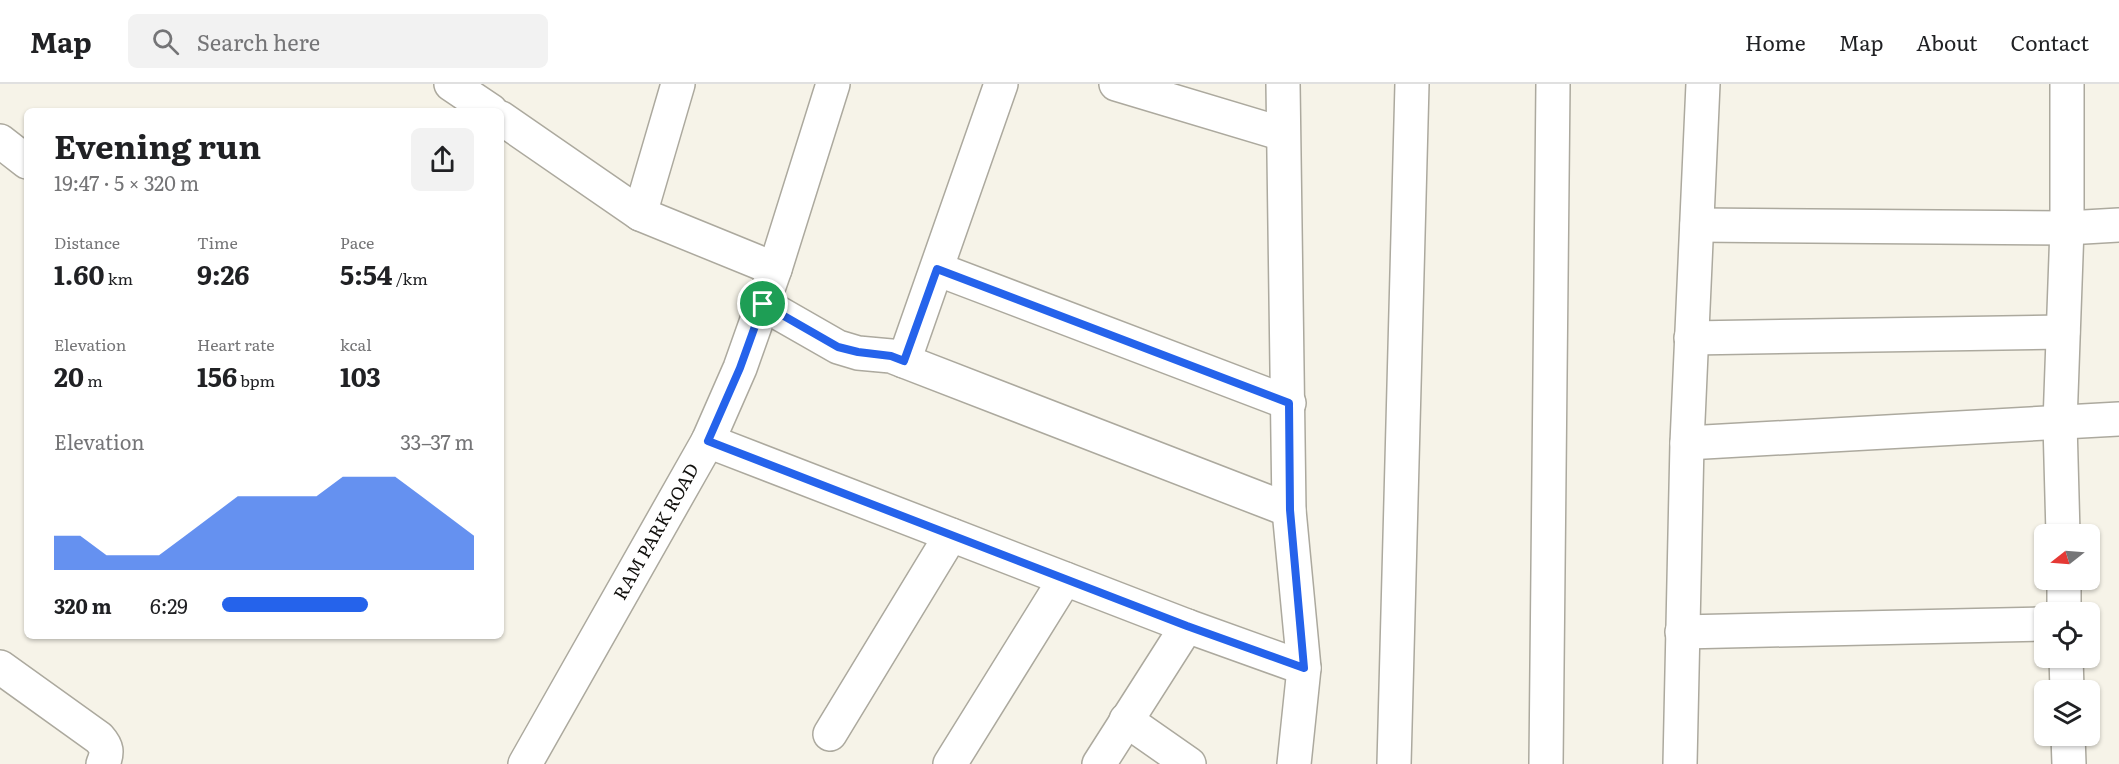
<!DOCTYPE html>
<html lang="en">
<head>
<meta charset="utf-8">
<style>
	body { margin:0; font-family:Literata,serif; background:#f2f2f2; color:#202124; height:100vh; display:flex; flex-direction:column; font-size:22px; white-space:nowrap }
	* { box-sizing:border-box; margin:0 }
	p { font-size:20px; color:#757577 }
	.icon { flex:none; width:33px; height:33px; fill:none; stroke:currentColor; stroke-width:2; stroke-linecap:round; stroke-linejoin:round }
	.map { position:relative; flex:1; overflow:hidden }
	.drawer { position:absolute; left:24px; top:24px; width:480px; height:531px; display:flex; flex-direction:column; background:#fff; border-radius:9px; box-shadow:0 2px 4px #0004 }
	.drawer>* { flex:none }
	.needle { width:39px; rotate:253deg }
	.buttons { position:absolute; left:2034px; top:440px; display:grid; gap:12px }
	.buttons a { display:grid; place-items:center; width:66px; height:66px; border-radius:9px; background:#fff; box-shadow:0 2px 4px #0004; font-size:30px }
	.pin { position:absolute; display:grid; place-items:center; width:51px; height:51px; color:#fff; margin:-26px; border:3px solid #fff; border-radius:50%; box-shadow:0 2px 6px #0007 }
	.round { display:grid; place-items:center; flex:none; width:63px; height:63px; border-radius:9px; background:#f2f2f2 }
	.head { display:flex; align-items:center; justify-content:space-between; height:102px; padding:0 30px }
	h1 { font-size:33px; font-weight:700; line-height:45px }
	.metrics { display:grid; grid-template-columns:repeat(3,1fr); gap:9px; height:102px; padding:6px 30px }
	.metrics div { display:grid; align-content:center }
	.metrics b { font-size:26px; font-weight:700 }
	.metrics small { font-size:16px; font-weight:400 }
	.metrics p { font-size:16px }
	.chart { height:168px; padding:12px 30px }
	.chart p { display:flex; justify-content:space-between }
	.chart svg { width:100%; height:108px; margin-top:6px; fill:#2563eb; opacity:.7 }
	ul { padding:0 30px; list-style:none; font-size:20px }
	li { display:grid; grid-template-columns:96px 72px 1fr; align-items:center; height:45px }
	li i { height:15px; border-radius:8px; background:#2563eb }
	header { display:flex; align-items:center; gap:36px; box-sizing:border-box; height:84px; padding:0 30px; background:#fff; border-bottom:2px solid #e0e0e0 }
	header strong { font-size:28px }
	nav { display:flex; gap:33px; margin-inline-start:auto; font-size:21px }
	.search { width:420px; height:54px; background:#f2f2f2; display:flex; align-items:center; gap:15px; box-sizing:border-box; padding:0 21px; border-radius:9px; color:#757577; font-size:22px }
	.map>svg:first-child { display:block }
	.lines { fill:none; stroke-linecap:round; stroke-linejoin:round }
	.minor-casing { stroke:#aca99e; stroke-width:36 }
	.minor { stroke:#fff; stroke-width:33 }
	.route-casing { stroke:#fff; stroke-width:12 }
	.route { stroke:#2563eb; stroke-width:8 }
	.labels { text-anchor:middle; stroke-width:4.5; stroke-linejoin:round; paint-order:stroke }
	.street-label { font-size:18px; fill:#12110e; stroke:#f6f3e8 }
</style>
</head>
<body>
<header>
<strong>Map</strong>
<div class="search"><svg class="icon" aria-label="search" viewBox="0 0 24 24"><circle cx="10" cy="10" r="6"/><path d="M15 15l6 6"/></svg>Search here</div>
<nav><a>Home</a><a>Map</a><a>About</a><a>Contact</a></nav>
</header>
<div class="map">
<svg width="2119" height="680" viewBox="0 0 2119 680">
	<rect width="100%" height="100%" fill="#f6f3e8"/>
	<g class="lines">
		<defs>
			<g id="minor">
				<path d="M451 0 491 27"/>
				<path d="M1116 0 1283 50"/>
				<path d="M1283 0 1289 426 1304 584 1294 680"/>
				<path d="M501 34 640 130 775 185"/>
				<path d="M0 57 27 78"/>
				<path d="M640 130 678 0"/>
				<path d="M1697 141 2067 144 2119 141"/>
				<path d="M937 185 1289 319"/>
				<path d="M763 220 838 263 858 269 891 272 1289 426"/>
				<path d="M1691 254 2063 248"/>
				<path d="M904 277 1001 0"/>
				<path d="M708 357 1187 542 1304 584"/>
				<path d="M1687 359 2119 335"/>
				<path d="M2063 450 2060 339 2067 144V0"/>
				<path d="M2064 495V528"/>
				<path d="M1682 548 2044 540"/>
				<path d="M2066 573 2067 606"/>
				<path d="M0 583 99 654C107 663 108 668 103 680"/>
				<path d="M1126 636 1189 680"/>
				<path d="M830 650 951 451"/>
				<path d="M2068 651 2069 680"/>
				<path id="s1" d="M525 680 708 357 740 284 775 185 833 0"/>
				<path d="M950 680 1065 495"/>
				<path d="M1099 680 1187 542"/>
				<path d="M1394 680 1412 0"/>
				<path d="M1546 680 1553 0"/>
				<path d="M1680 680 1687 359 1703 0"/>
			</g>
		</defs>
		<use href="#minor" class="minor-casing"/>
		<use href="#minor" class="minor"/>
	</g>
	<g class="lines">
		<defs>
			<path id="route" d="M937 185 1289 319 1290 426 1304 584 1187 542 708 357 740 284 763 220 838 263 858 268 891 272 904 277Z"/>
		</defs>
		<use href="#route" class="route-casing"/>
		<use href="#route" class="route"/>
	</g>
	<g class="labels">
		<g class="street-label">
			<text dy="6" stroke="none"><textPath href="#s1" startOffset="267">RAM PARK ROAD</textPath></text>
		</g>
	</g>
</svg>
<div class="buttons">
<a><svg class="needle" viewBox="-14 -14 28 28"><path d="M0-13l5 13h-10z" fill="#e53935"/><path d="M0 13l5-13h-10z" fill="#757577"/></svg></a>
<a><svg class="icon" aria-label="locate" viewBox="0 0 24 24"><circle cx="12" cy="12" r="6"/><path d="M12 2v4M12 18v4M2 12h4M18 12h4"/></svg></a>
<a><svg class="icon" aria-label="layers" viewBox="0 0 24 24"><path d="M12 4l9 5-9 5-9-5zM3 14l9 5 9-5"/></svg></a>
</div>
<div class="pin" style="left:763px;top:220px;background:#1e9e55"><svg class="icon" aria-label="arrive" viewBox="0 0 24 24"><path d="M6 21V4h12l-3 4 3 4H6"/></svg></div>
<section class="drawer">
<div class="head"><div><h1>Evening run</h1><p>19:47 · 5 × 320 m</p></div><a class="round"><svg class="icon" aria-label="share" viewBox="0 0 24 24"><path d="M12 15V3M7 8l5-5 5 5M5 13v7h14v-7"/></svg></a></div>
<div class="metrics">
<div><p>Distance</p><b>1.60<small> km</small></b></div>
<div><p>Time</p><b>9:26</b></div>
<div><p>Pace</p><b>5:54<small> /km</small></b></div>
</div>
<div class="metrics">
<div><p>Elevation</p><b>20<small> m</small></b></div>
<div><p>Heart rate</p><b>156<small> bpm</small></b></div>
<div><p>kcal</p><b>103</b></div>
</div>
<div class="chart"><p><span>Elevation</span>33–37 m</p>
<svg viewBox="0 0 160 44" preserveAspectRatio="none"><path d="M0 44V30L10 30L20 38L30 38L40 38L50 30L60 22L70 14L80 14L90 14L100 14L110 6L120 6L130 6L140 14L150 22L160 30V44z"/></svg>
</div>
<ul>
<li><b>320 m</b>6:29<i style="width:58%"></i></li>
</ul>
</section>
</div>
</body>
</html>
